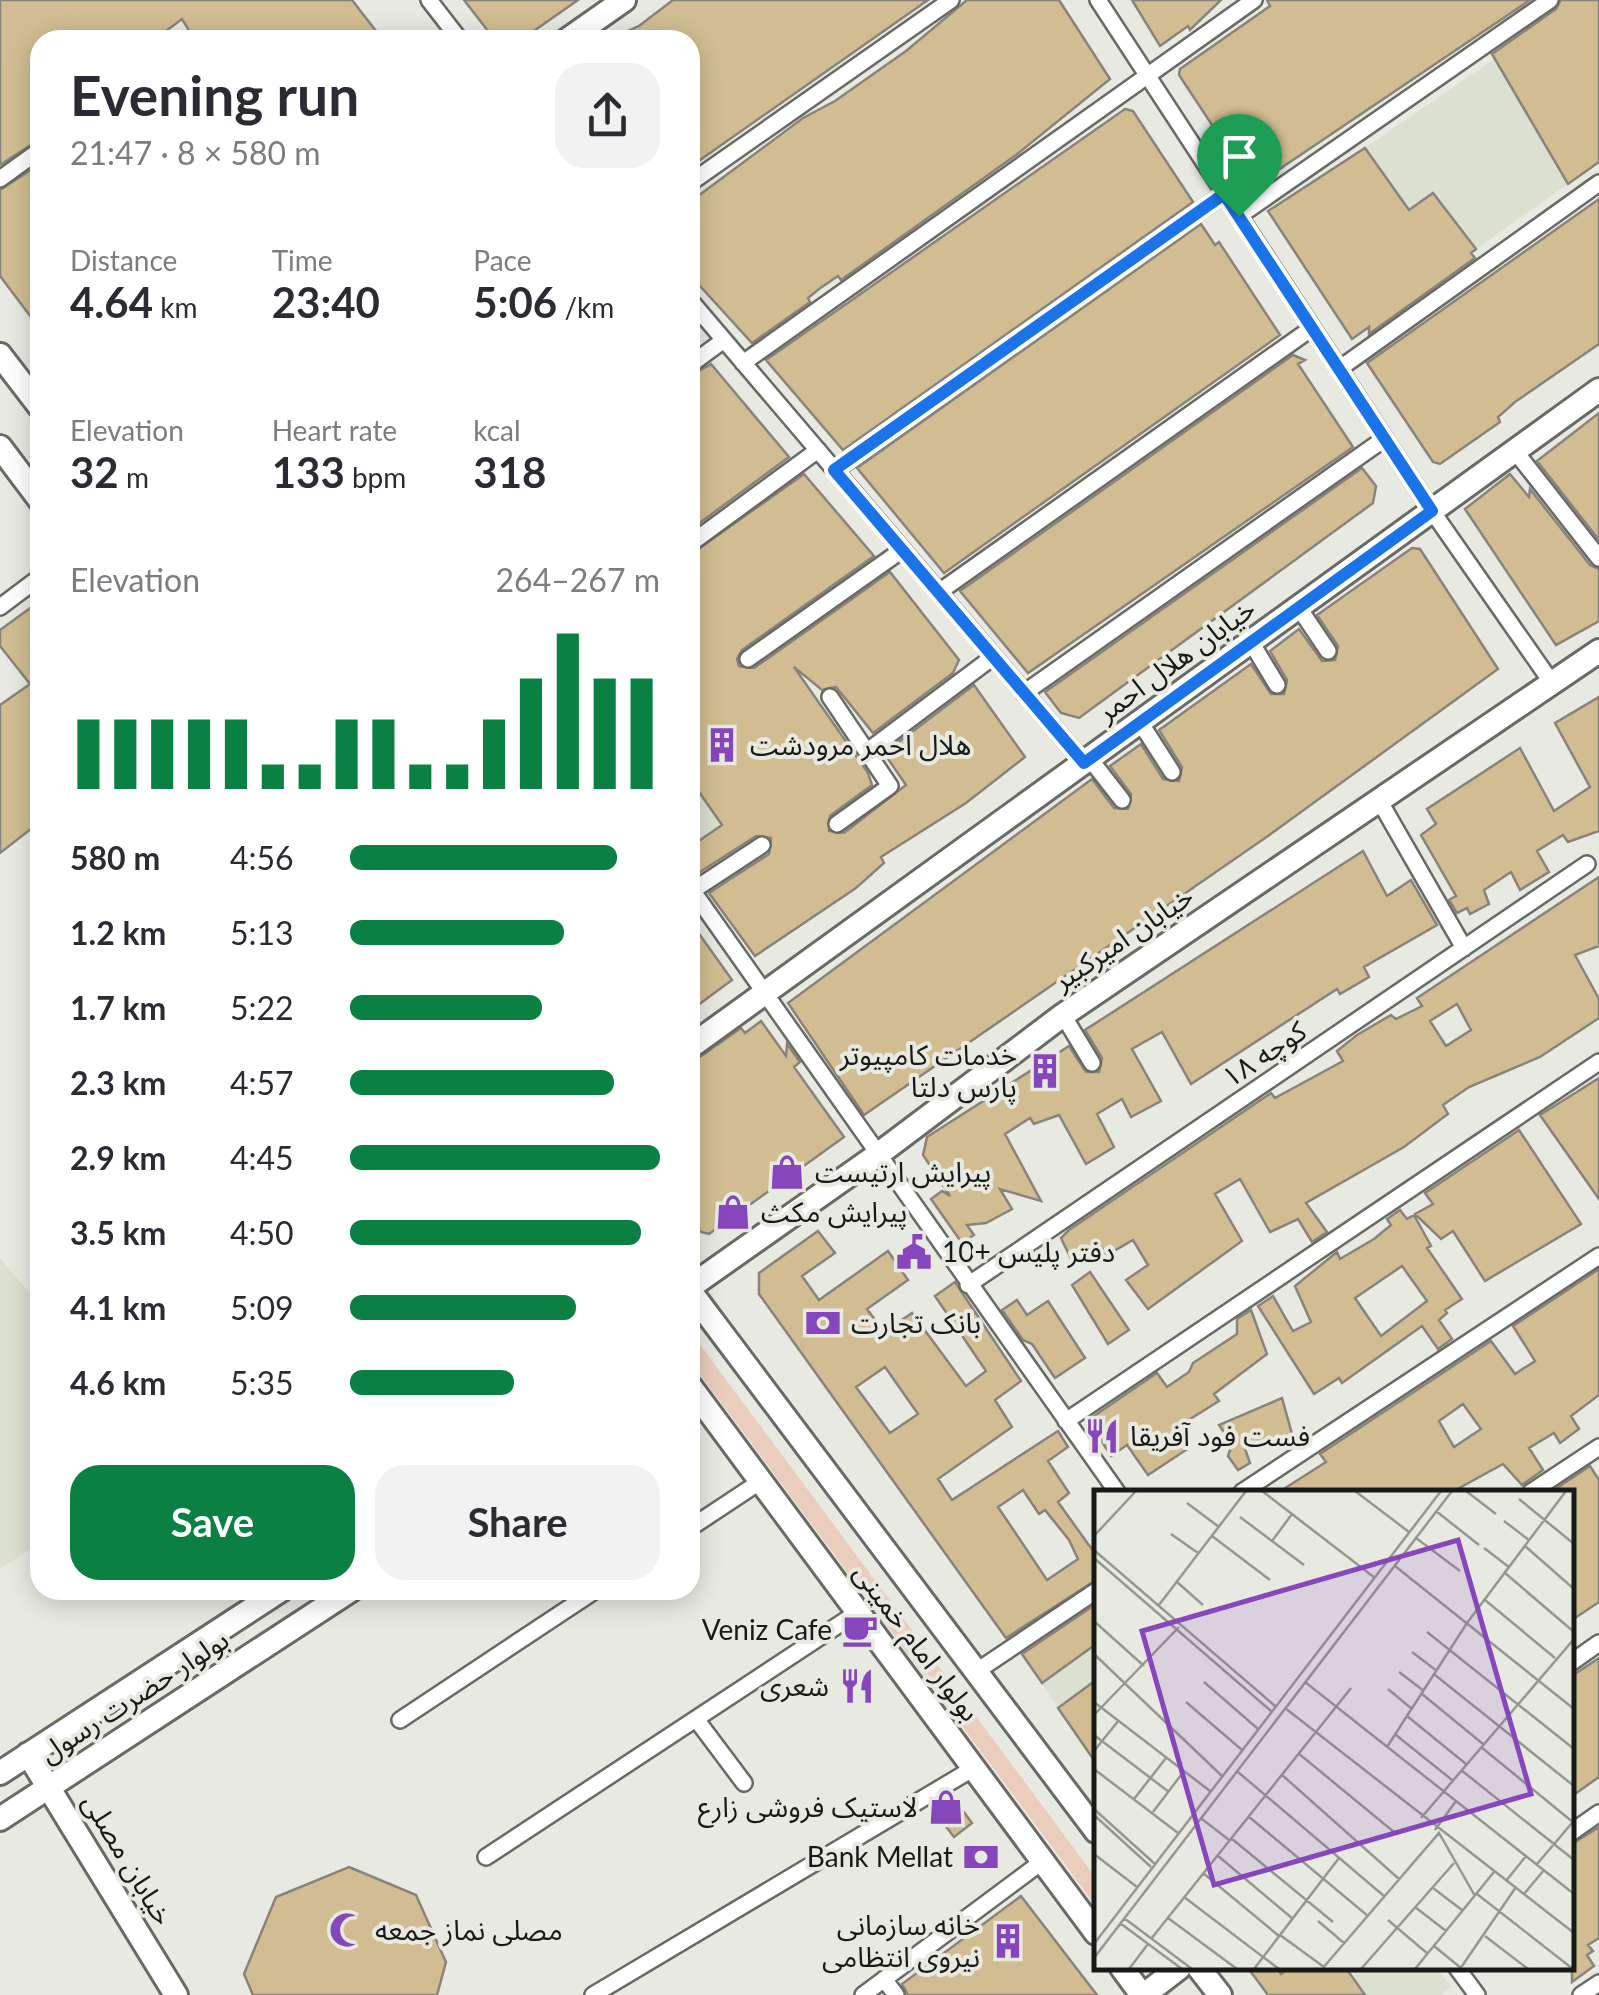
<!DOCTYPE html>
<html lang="en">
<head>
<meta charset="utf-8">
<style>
	body { margin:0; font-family:Lato,"Noto Sans Arabic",sans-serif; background:#f2f2f3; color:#2b2b33; height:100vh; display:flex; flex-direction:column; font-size:38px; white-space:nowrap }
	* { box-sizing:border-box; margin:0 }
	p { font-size:32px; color:#7c7c81 }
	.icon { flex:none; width:55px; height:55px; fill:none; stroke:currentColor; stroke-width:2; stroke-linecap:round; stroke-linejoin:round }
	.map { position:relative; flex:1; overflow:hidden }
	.details { position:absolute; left:30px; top:30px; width:670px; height:1570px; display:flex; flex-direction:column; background:#fff; border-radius:30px; box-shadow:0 5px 25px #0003 }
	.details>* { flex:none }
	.pin { position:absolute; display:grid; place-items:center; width:85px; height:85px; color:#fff; margin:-102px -42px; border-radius:50% 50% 50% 0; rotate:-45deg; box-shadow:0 0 10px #0007 }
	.pin .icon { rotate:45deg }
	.round { display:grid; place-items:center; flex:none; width:105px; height:105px; border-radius:30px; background:#f2f2f3 }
	.overview { display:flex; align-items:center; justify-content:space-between; height:170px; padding:0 40px }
	h1 { font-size:55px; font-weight:700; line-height:75px }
	.metrics { display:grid; grid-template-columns:repeat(3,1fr); gap:15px; height:170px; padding:10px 40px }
	.metrics div { display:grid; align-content:center }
	.metrics b { font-size:42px; font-weight:700 }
	.metrics small { font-size:28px; font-weight:400 }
	.metrics p { font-size:28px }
	.chart { height:280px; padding:20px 40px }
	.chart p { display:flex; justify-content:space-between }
	.chart svg { width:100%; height:180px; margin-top:10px; stroke:#0b8043; stroke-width:6 }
	.primary-button { display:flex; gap:20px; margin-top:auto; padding:20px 40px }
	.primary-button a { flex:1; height:115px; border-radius:30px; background:#0b8043; color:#fff; font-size:40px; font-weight:700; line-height:115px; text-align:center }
	.primary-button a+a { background:#f2f2f3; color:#2b2b33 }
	ul { padding:0 40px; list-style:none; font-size:32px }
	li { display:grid; grid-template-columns:160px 120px 1fr; align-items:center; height:75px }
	li i { height:25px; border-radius:12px; background:#0b8043 }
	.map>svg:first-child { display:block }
	.built { fill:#dce0d1 }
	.green { fill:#ebcdbd }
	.building { fill:#d1bd91; stroke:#88847d; stroke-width:2.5; fill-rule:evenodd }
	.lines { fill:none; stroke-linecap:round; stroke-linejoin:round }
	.street-casing { stroke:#686a64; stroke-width:20 }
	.secondary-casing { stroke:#686a64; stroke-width:28 }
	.street { stroke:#fff; stroke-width:15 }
	.secondary { stroke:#fff; stroke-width:22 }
	.route-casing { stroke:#fff; stroke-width:20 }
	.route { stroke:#1a73e8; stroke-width:12 }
	.labels { text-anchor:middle; stroke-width:8; stroke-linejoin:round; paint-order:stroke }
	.street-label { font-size:28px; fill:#191a17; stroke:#e8eae2 }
	.poi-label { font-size:28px; fill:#191a17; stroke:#e8eae2; text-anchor:start }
	.inset-road { fill:none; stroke:#959791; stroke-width:2.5 }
	.view { fill:#8747bc; fill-opacity:0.15; stroke:#8747bc; stroke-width:5 }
	.inset-edge { fill:none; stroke:#191a17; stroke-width:5 }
</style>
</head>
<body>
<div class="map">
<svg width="1599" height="1995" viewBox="0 0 1599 1995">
	<rect width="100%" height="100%" fill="#e8eae2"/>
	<path class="built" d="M1494 59 1568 184 1476 249 1433 194 1409 210 1365 148Z
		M690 779 722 825 690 847Z
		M0 1258 40 1305V1543L0 1569Z
		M1092 1647 1096 1654V1680L1058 1708 1042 1683Z
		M1350 1968H1437L1451 1987 1440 1995H1365Z"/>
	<path class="green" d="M690 1331 1096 1878V1906L690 1361Z"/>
	<path class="building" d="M0 0H352L383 40H195L182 19 154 40H40V139L0 165Z
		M464 0H578L521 40H495Z
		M673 0H928L690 167V40H609L639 26Z
		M967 0H1059L1110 79 1016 155 841 280 838 276 819 289 808 298 810 302 752 343 690 275V202L803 118 835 101 906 51Z
		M1132 0H1221L1190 30 1188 26 1160 46Z
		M1267 0H1530L1253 187 1179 75 1180 69 1270 6Z
		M1561 0H1599V162L1568 184 1492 54 1556 9Z
		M1125 109 1133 111 1193 202 843 450 766 360Z
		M1365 148 1409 210 1433 193 1476 249 1471 253 1475 258 1369 334V327L1352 339 1268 211Z
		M40 164V329L0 276V190Z
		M1599 199V344L1515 402 1498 417 1500 422 1440 464 1433 462 1367 363Z
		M1201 224 1215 245 1219 242 1280 335 944 573 857 468Z
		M1293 355 1305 360 1298 364 1353 447 1028 673 960 591Z
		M711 364 789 457 690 530V376Z
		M1599 413V540L1537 461Z
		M1362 468 1376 486 1373 503 1079 718 1061 713 1045 692Z
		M804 474 874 556 742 650 737 659 739 666 754 668 890 572 959 660 953 673 873 733 836 687 822 690 794 667 868 773 872 785 830 816 829 831 844 833 906 785 884 753 974 685 1025 757 966 803 881 857 884 863 856 888 755 956 709 893 769 854 771 838 756 836 697 874 690 867V847L722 825 690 779V555Z
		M1510 474 1529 497 1530 489 1590 565 1599 569V621L1556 645 1465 509Z
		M1412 548 1420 549 1498 669 1268 836 864 1115 788 1003 1092 779 1114 808 1128 809 1131 794 1110 766 1141 744 1163 779 1179 781 1182 767 1159 730 1251 664 1271 694H1284L1287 680 1270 651 1299 629 1322 661 1335 660 1338 646 1317 615Z
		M40 601V822L0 853V705L30 684 0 646V630Z
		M1599 697V831L1568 842 1563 835 1537 851 1549 872 1520 890 1511 872 1484 890 1489 904 1470 914 1467 908 1457 913 1449 900 1456 896 1421 835 1436 824 1427 809 1520 748 1554 811 1590 787 1555 723Z
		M1363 851 1387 896 1411 880 1437 925 1364 967 1369 977 1340 994 1337 989 1191 1084 1162 1032 1132 1049 1161 1101 1131 1117 1122 1099 1097 1114 1114 1147 1086 1164 1059 1115 1034 1124 1030 1118 1005 1134 1041 1201 1000 1189 1012 1209 986 1223 967 1225 974 1235 962 1243 931 1199 942 1191 950 1196 923 1155 927 1137 1069 1046 1086 1072H1099L1102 1058 1085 1030Z
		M1599 877V946L1575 955 1599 999V1018L1540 1057 1469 1087 1443 1105 1448 1114 1404 1147 1306 1203 1327 1232 1312 1242 1298 1219 1270 1232 1240 1179 1215 1194 1242 1241 1148 1309 1126 1280 1148 1265 1133 1240 1107 1255 1098 1243 1072 1261 1061 1238 1069 1230 1271 1093 1275 1098 1343 1061 1337 1051 1357 1035 1391 1015 1396 1019 1422 1006 1417 998ZM1457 1004 1471 1030 1446 1046 1430 1021Z
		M690 921 732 980 690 1011Z
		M761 1021 786 1056 787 1044 800 1062 794 1067 844 1137 709 1234 701 1232 690 1218V1064L741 1028 745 1033Z
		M1599 1078V1199L1540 1115Z
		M1519 1130 1581 1224 1485 1281 1453 1231 1441 1239 1415 1214 1433 1204 1425 1193Z
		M1400 1210 1407 1219 1414 1215 1431 1246 1427 1248 1462 1299 1445 1310 1447 1313 1439 1320 1452 1339 1438 1349 1422 1326 1342 1383 1339 1378 1314 1394 1258 1306 1273 1296 1293 1331 1311 1322 1295 1286 1337 1252 1340 1259 1374 1239 1391 1225 1387 1219ZM1402 1266 1427 1301 1381 1336 1355 1298Z
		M818 1231 835 1253 802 1276 819 1300 888 1251 908 1280 867 1309 884 1332 912 1313 966 1386 986 1371 935 1296 955 1282 1021 1381 995 1400 1012 1427 938 1479 952 1500 1058 1431 1068 1447 1048 1461 1069 1493 1058 1502 1096 1555V1580L1006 1638 759 1294V1273ZM885 1367 918 1414 890 1433 856 1387ZM1023 1490 1039 1514 1045 1510 1069 1540 1078 1559 1047 1580 998 1507Z
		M1599 1269V1395L1571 1416 1579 1429 1560 1443 1554 1433 1529 1448 1543 1470 1522 1485 1503 1464 1452 1492H1279L1326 1462 1320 1454 1491 1341 1515 1374 1535 1361 1513 1326ZM1463 1404 1481 1429 1454 1447 1439 1421Z
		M1090 1272 1129 1330 1108 1344 1072 1285Z
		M1017 1300 1027 1315 1048 1301 1085 1358 1055 1378 1032 1344 1023 1340 1002 1310Z
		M1251 1310 1267 1354 1214 1394 1219 1401 1176 1428 1189 1448 1148 1475 1127 1445 1111 1456 1088 1420 1157 1373 1167 1387 1189 1372 1193 1363 1237 1334V1319Z
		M1282 1398 1292 1434 1245 1449 1250 1463 1238 1470 1228 1456 1232 1444 1219 1425Z
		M1590 1466 1599 1480V1602L1572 1620V1492H1551Z
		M1096 1604V1644L1042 1683 1022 1654Z
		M1599 1658V1777L1572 1796V1676Z
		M1096 1680V1763L1058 1708Z
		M951 1795 972 1823 954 1837 931 1807Z
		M1599 1827V1938L1588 1945 1593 1951 1587 1955 1594 1966 1572 1982V1844Z
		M349 1867 416 1895 446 1962 437 1995H253L244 1974 276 1897Z
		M1021 1896 1097 1995H908L902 1984Z
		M1248 1968H1277L1281 1974 1290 1968H1346L1365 1995H1268Z"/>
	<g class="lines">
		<defs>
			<path id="street" d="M429 0 460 40
				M1098 0 1432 511 1552 683
				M0 179 40 150
				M690 183 951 0
				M1239 216 1550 0
				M690 300 1084 763
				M743 363 1254 0
				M690 365 724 340
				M1339 369 1599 183
				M1515 451 1599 558
				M835 470 1224 194
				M690 544 818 450
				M939 592 1312 328
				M0 607 40 577
				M1299 608 1328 651
				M1251 642 1277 685
				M748 659 902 550
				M1024 693 1384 439
				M830 697 890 786 837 824
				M1140 722 1172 772
				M869 750 993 657
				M1090 759 1122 800
				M1379 800 1464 948
				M690 887 1117 1492
				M692 891 762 845
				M1063 1015 1092 1063
				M968 1285 1587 864
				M1066 1421 1599 1062
				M1242 1492 1599 1256
				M1531 1492 1599 1447
				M690 1528 761 1481
				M1572 1662 1599 1643
				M977 1671 1096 1591
				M696 1719 744 1783
				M400 1720 596 1590
				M1572 1832 1599 1813
				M486 1857 858 1612
				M1457 1968 1477 1995
				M884 1979 896 1995
				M593 1995 974 1768
				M863 1995 1043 1861
				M1581 1995 1599 1983"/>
			<path id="secondary" d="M567 40 624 0
				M0 355 40 407
				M0 447 40 500
				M690 1047 1599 390
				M690 1287 876 1156 1063 1015 1599 651
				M690 1291 1096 1831
				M690 1386 1096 1933
				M28 1754 176 1995
				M0 1773 281 1590
				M0 1819 351 1590
				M1122 1968 1142 1995
				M1199 1968 1220 1995
				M1144 1995 1179 1968"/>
		</defs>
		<use href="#street" class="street-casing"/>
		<use href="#secondary" class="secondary-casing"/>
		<use href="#street" class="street"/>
		<use href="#secondary" class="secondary"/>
	</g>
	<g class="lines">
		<defs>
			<path id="route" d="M1224 194 1432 511 1084 763 834 470Z"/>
		</defs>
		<use href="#route" class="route-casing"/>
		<use href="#route" class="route"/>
	</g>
	<defs>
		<symbol id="building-bare" viewBox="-9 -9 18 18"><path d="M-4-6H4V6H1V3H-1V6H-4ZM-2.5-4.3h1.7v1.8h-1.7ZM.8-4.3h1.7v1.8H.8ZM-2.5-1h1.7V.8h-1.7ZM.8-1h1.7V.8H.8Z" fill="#8747bc" stroke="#e8eae2" stroke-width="2.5" paint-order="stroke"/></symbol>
		<symbol id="shop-bare" viewBox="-9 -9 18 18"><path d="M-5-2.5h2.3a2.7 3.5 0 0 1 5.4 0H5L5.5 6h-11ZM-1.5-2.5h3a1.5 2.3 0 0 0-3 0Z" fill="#8747bc" stroke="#e8eae2" stroke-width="2.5" paint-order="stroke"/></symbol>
		<symbol id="civic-bare" viewBox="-9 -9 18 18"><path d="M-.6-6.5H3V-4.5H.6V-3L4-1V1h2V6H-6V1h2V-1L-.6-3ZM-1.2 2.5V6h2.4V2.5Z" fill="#8747bc" stroke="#e8eae2" stroke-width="2.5" paint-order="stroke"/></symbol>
		<symbol id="bank-bare" viewBox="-9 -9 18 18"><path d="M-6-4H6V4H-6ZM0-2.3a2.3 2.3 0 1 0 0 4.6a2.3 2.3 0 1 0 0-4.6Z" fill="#8747bc" stroke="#e8eae2" stroke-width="2.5" paint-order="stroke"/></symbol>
		<symbol id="restaurant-bare" viewBox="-9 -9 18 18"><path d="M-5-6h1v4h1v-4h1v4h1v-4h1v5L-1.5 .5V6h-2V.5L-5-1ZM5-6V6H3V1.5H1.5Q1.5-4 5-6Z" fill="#8747bc" stroke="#e8eae2" stroke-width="2.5" paint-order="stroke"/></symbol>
		<symbol id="cafe-bare" viewBox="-9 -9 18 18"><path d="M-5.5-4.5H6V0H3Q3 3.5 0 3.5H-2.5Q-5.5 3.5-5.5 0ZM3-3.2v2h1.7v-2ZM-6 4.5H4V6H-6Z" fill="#8747bc" stroke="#e8eae2" stroke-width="2.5" paint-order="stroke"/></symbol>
		<symbol id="mosque-bare" viewBox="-9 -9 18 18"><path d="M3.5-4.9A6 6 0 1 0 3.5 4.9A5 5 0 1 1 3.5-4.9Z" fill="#8747bc" stroke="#e8eae2" stroke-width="2.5" paint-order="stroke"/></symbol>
	</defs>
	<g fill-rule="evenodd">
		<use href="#building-bare" x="697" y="720" width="50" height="50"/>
		<use href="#building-bare" x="1020" y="1046" width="50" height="50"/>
		<use href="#shop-bare" x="762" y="1147" width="50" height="50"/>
		<use href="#shop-bare" x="708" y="1187" width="50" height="50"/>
		<use href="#civic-bare" x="889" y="1227" width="50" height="50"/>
		<use href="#bank-bare" x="798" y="1298" width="50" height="50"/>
		<use href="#restaurant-bare" x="1077" y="1411" width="50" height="50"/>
		<use href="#cafe-bare" x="835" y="1605" width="50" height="50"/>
		<use href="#restaurant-bare" x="832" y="1661" width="50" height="50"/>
		<use href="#shop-bare" x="921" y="1782" width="50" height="50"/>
		<use href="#bank-bare" x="956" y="1832" width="50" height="50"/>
		<use href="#mosque-bare" x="322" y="1905" width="50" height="50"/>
		<use href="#building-bare" x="983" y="1916" width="50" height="50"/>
	</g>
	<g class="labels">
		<g class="street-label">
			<text transform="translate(1176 660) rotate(-36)" y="10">خیابان هلال احمر</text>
			<text transform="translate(1123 938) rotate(-34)" y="10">خیابان امیرکبیر</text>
			<text transform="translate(1264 1054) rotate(-34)" y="10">کوچه ۱۸</text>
			<text transform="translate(917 1642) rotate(53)" y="10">بولوار امام خمینی</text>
			<text transform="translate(134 1696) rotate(-33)" y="10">بولوار حضرت رسول</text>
			<text transform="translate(128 1859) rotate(59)" y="10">خیابان مصلی</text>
		</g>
		<g class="poi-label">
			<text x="750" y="755">هلال احمر مرودشت</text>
			<text x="1017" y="1065" text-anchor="end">خدمات کامپیوتر<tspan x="1017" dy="32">پارس دلتا</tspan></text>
			<text x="815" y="1182">پیرایش ارتیست</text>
			<text x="761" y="1222">پیرایش مکث</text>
			<text x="942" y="1262">دفتر پلیس +10</text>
			<text x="851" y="1333">بانک تجارت</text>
			<text x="1130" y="1446">فست فود آفریقا</text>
			<text x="832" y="1640" text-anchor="end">Veniz Cafe</text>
			<text x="829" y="1696" text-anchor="end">شعری</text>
			<text x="918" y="1817" text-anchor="end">لاستیک فروشی زارع</text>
			<text x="953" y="1867" text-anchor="end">Bank Mellat</text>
			<text x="980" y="1935" text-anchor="end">خانه سازمانی<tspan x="980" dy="32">نیروی انتظامی</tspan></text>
			<text x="375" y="1940">مصلی نماز جمعه</text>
		</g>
	</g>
	<g transform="translate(1094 1490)">
		<rect width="480" height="480" fill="#e8eae2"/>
		<path class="inset-road" d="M168 1 281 88M261 1 315 42M372 1 402 24M425 9 480 54M93 13 125 37M342 21 385 55M146 27 210 75M410 31 435 50M77 44 104 63M0 46 42 1M118 46 176 90M322 48 366 81M178 51 198 24M431 56 480 99M390 58 415 77M0 60 181 216M0 68 177 221M301 76 480 219M411 83 480 142M83 92 109 115M391 110 461 168M65 115 152 1M1 132 50 176M333 142 480 259M318 162 343 181M0 164 128 286M305 182 330 201M341 185 480 296M110 192 164 239M211 192 480 404M294 199 318 219M328 204 389 254M0 212 116 301M92 212 148 260M191 218 480 443M0 225 85 137M313 226 372 274M0 245 75 302M302 245 358 290M293 257 373 133 472 1M387 257 480 333M0 261 25 230M204 263 300 342M0 279 84 343M367 280 480 370M144 282 290 406M187 284 305 389M40 309 72 268M0 319 61 374M59 322 90 281M0 325 57 377M154 326 274 426M327 328 480 149M108 329 135 350M341 340 362 311M137 348 239 432M0 364 43 397M123 365 199 429M443 374 478 333M109 383 185 446M412 391 432 366M339 398 368 420M383 404 479 479M430 404 450 380M90 407 185 479M321 417 352 441M30 428 98 479M74 428 143 479M294 430 334 464M224 431 250 453M26 433 88 479M186 445 230 477M391 446 434 479M57 449 257 198M0 454 347 1M340 456 367 478M0 468 358 1M35 479 54 454M160 479 245 368M228 479 345 343 381 406M267 479 360 373M321 479 400 382M366 479 422 397"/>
		<path class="view" d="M364 50 437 304 120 395 48 141Z"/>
		<rect width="480" height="480" class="inset-edge"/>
	</g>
</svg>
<div class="pin" style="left:1239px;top:216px;background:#1e9e55"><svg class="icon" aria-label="arrive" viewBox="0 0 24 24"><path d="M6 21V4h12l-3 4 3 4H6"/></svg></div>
<section class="details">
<div class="overview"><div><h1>Evening run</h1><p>21:47 · 8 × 580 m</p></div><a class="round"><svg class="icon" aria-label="share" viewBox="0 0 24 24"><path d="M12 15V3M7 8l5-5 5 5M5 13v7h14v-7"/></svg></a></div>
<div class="metrics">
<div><p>Distance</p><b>4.64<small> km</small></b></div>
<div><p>Time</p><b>23:40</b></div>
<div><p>Pace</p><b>5:06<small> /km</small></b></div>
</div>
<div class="metrics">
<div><p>Elevation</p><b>32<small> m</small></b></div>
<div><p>Heart rate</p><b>133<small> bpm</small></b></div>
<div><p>kcal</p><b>318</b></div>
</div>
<div class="chart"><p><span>Elevation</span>264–267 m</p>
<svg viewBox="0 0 160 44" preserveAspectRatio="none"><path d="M5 44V27M15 44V27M25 44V27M35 44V27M45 44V27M55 44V38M65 44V38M75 44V27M85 44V27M95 44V38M105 44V38M115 44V27M125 44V17M135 44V6M145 44V17M155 44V17"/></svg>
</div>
<ul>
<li><b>580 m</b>4:56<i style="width:86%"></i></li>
<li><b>1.2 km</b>5:13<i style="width:69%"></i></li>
<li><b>1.7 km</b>5:22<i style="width:62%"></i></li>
<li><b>2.3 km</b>4:57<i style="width:85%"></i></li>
<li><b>2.9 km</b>4:45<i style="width:100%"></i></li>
<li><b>3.5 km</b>4:50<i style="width:94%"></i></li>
<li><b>4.1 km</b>5:09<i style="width:73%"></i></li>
<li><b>4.6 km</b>5:35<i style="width:53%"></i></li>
</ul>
<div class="primary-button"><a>Save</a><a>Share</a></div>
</section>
</div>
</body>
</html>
